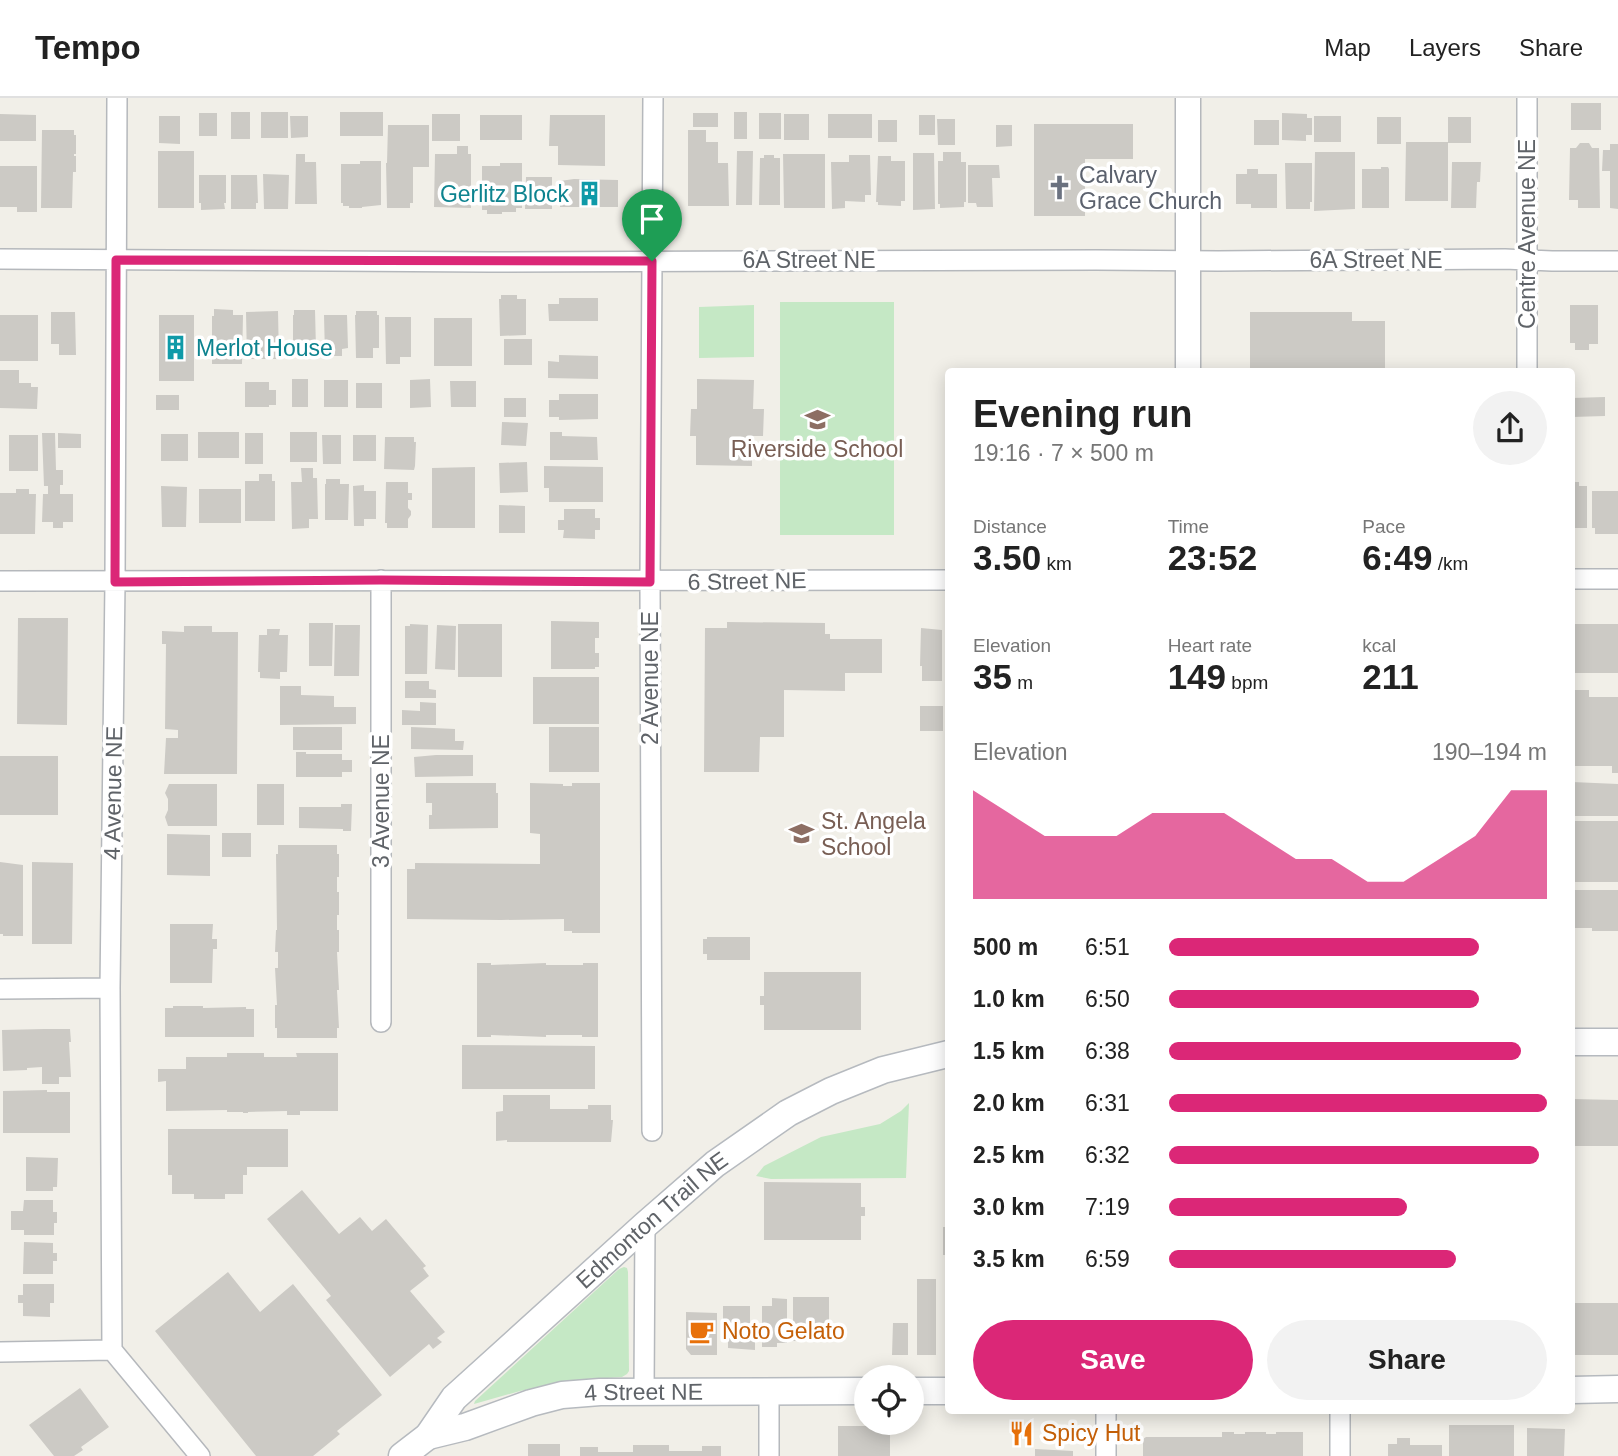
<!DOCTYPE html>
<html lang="en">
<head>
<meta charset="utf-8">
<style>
	body { margin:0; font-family:Helvetica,sans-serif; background:#f2f2f2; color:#222; height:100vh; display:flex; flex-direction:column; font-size:26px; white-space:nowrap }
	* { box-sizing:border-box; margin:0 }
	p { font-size:23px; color:#767676 }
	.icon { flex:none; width:38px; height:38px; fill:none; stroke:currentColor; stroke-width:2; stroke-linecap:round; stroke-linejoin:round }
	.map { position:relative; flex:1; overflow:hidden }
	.details { position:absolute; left:945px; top:270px; width:630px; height:1046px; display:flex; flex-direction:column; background:#fff; border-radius:7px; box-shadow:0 4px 18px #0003 }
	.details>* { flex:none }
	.tools { position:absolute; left:854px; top:1267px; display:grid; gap:14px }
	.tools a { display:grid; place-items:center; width:70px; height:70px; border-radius:50%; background:#fff; box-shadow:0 4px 18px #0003; font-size:35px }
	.pin { position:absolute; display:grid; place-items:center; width:60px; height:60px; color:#fff; margin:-72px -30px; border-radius:50% 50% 50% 0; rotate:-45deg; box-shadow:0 0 7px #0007 }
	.pin .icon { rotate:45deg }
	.round { display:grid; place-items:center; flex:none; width:74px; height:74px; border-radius:37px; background:#f2f2f2 }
	.summary { display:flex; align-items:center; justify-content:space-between; height:119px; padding:0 28px }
	h1 { font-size:38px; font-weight:700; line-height:52px }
	.metrics { display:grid; grid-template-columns:repeat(3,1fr); gap:10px; height:119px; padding:7px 28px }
	.metrics div { display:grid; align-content:center }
	.metrics b { font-size:35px; font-weight:700 }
	.metrics small { font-size:19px; font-weight:400 }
	.metrics p { font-size:19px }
	.chart { height:196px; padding:14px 28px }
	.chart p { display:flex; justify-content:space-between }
	.chart svg { width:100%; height:126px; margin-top:7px; fill:#db2777; opacity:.7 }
	.cta { display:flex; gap:14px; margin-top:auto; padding:14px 28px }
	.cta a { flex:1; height:80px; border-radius:42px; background:#db2777; color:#fff; font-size:28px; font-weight:700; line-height:80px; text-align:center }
	.cta a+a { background:#f2f2f2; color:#222 }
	ul { padding:0 28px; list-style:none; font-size:23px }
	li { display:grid; grid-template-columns:112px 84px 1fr; align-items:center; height:52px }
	li i { height:18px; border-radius:9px; background:#db2777 }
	header { display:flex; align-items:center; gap:42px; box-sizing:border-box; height:98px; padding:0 35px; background:#fff; border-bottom:2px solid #e0e0e0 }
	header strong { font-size:33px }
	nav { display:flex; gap:38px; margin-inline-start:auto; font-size:24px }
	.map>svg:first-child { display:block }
	.green { fill:#c5e8c5 }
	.building { fill:#cccac5 }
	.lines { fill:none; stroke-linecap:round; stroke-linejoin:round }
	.minor-casing { stroke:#b5b8bc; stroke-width:22 }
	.tertiary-casing { stroke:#b5b8bc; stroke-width:27 }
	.secondary-casing { stroke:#b6babf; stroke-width:29 }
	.minor { stroke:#fff; stroke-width:19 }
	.tertiary { stroke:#fff; stroke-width:24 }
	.secondary { stroke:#fff; stroke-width:26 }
	.route-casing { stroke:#fff; stroke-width:14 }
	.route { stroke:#db2777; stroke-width:9 }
	.labels { text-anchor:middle; stroke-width:7; stroke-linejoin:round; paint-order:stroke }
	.worship-label { font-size:23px; fill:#5b616d; stroke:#fff; text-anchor:start }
	.culture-label { font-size:23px; fill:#0d838f; stroke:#fff; text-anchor:end }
	.street-label { font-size:23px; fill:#5f6368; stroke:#fff }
	.education-label { font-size:23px; fill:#785e54; stroke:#fff }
	.food-label { font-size:23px; fill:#c56008; stroke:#fff; text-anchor:start }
</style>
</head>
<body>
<header>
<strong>Tempo</strong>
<nav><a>Map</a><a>Layers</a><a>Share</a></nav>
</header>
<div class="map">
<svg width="1618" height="1358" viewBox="0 0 1618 1358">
	<rect width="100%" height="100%" fill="#f1efe8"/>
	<path class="green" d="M780 204H894V437H780Z
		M754 207V259L699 260V209Z
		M909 1005 906 1080 771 1081 756 1078 764 1068 821 1039 880 1026 901 1013Z
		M624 1169 627 1170 628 1174 629 1273 627 1276 622 1279 569 1283 520 1293 474 1306 475 1303 619 1171Z"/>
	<path class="building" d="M1571 5H1601V32H1571Z
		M231 14H250V41H231Z
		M261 14H288V40H261Z
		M340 14H383V38H340Z
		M734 14H747V41H734Z
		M199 15H217V38H199Z
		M693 15H718V29H693Z
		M759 15H781V41H759Z
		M1282 15 1307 16V20H1312V37H1306V43L1282 42Z
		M0 16 36 17V43H0Z
		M432 16H460V43H432Z
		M784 16H809V42H784Z
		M828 16H872V40H828Z
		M480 17H522V42H480Z
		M550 17H605V68L558 67V48H549Z
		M919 17H935V37H919Z
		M159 18H180V46L159 45Z
		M290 18H308V39L291 40Z
		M1314 18H1341V44H1314Z
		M1377 19H1401V46H1377Z
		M1448 19H1471V45H1448Z
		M937 21H955V47H938Z
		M878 22H897V44H878Z
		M1254 22H1279V47H1254Z
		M1034 26H1133V61H1085V118H1034Z
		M388 27H429V69H413V105H410V110H387L386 65H387Z
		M996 27H1012V48L996 49Z
		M42 32H74V37H76V56H74V58H76V74H73L72 110H41Z
		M688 32H706V44H718V65H728L729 108H688Z
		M1406 44H1448V103H1405Z
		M1580 45H1589L1592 50H1599L1600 110H1578V102H1569L1570 50H1576Z
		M1610 46H1618V111L1610 110V73H1602L1603 52H1610Z
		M457 48H468V56H471V110L434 109 435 56H457Z
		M158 53H194V110H158Z
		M737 53H753L752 107H736Z
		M943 54H961V64H966V104H964V109L940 110V106H938V63H943Z
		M1315 54H1355V111L1314 113Z
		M913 55H934L935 111 913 112Z
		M296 56H305V64H316L317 106H295Z
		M783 56H825V110H784Z
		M764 57H774V60H780V107H759L760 60H764Z
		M849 57H870L871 97H865V104L845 103V110L832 111 831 64H849Z
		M878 58H891V63H905V103H901V108L878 107V104H876Z
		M360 63H381V107L362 109V110H349V108H343V105H341V66H360Z
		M1452 64H1481L1480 84H1477L1476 110H1451Z
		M500 65H522V110H516V114H502V116H487V112H482V68H500Z
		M1285 65H1312V104H1310V111H1286Z
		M968 67H999L1000 80H992L993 109H977L976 105H968Z
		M0 68H37V114H17V109H0Z
		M1381 69H1388L1389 71V110H1362V71H1381Z
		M1247 71H1258V76H1277V110H1251V106H1236V76H1247Z
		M263 76 289 77 288 111H264Z
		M199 77H226V105H224L225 111 201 112V105H199Z
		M231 77H257L258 105H256V111H231Z
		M526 79H552V111H525Z
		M574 81 618 82V109H560V83Z
		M501 197H517V201H526V237L500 238 499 201H501Z
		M559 200H598V223H549L548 206H559Z
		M1570 207H1598V246H1589V252H1575V245H1570Z
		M214 211 233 212V217H243L242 266H212V218H214Z
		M294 212H315L316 251H311V257L293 258V217H294Z
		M278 213 279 261H247L246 214Z
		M356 213H377V217H379V250H373V260H356L355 217H356Z
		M51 214H75L76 257H59V246H51Z
		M1250 214H1352V223H1385V273H1250Z
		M0 217H38V263H0Z
		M159 217H194V283H159Z
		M324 217H347L348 250 342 251V258H325Z
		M385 219H411V259H400V266H386Z
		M434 220H472V268H434Z
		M504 241H532V267H504Z
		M559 257 598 258V281L548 280V263L559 264Z
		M0 272H19V285H31V289H38L37 311 0 310Z
		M292 281H308V309H292Z
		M430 281 431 309 410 310V282Z
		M697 281 754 282 753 311H764L763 338H752V368L696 367V338H690L691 311H697Z
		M324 282H348V309H324Z
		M450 283H476V309H451Z
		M245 284H269V292H276V307H269V309H245Z
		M356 285H382V310H356Z
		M559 296H598V321L559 322V319H549V302H559Z
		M156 297H179V312H156Z
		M1605 299V318L1572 319V300Z
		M504 300H526V319H504Z
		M502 324 528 325 526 348 501 347Z
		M198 334H239V360H198Z
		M290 334H317V364H290Z
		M550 334H562V338L597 339 598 362H550Z
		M42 335H55L56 372H63V387H60V396H73V424H63V430H53V424H42L43 396H48V388H44Z
		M58 335 81 336V350H58Z
		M245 335H263V366H245Z
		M161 336H188V363H161Z
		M9 337H38V373H9Z
		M322 337H341V366H323Z
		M353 337H376V363H353Z
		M385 339H414V344H416L415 368 414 372 384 371Z
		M527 364 528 394 500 395 499 365Z
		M544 368 603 369V404H549V390H544Z
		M475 369V430H432V370Z
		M301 370H313V380H317L318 421H309V430L292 431 291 384H302Z
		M259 376H272V383H275V423H245V383H259Z
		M326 381H340V386H349L348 422H325V386H326Z
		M386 384H408V395H412V402H408V410L411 413V417L408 421V430H387V425H385Z
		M1572 384H1579V388H1587V430H1572Z
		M364 387V393H376V421H364V428H354L353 388Z
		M161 388 187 389 186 429H162Z
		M16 391H29V396H36L35 436H0V395H16Z
		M199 391H241V425H199Z
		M1592 393H1618V436H1595V430H1592Z
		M499 407 525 408V435H499Z
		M564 411H595V420H600V432H595V441L563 440 564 432H558V422H564Z
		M18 520H68L67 627 17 626Z
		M551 523 599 524V540H595V555H599V569H595V571H551Z
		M727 524 825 525V536H830V541H882V575H845V593L784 592V639H760L759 674H704L705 530H727Z
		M309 525H333L332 568H309Z
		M410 526 428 527 427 576H405V528H410Z
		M458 526H502V579H458Z
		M1572 526H1618V575H1572Z
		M335 527H360L359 578H334Z
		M437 527 456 528 455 572 435 571Z
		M184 528H212V534H238L237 676H164L166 640H178V632L165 631 166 546H162V533L184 534Z
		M921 530 942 532V583H922V568H920Z
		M267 531H280L279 537H288L287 574H280V581L260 580V574H258L259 537H267Z
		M533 579H599V626H533Z
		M405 583H429V591L436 592V600H405Z
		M280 588H301V597L334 598V609H356V626L280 627Z
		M1572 592H1589V599H1618V675H1612V668H1575V676H1572Z
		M420 604 436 605V627H402V612L420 613Z
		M920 608H943V633H920Z
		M946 608H948V633H946Z
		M293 629H342V652H293Z
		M411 629 455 631V643H464L463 652 411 651Z
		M549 629H599V674H549Z
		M296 654H306V656H342V662H352V674H342V679H296Z
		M436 657H473V678L415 679 414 659Z
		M0 658H58V717H0Z
		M1572 684 1618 686V718H1572Z
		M426 685H496V695H498V730L429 731V717H432V705H426Z
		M530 685 563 686V688H572V685H600V835H572V833H564V821L501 822 407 821V771H415V765L540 766V736L530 735Z
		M169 686H217V728H168L165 719 168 712V701L165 695Z
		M257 686H284V727H257Z
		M341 706H352L351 733H343V731L299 730V709H341Z
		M1572 723H1618V784H1572Z
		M222 735H251V759H222Z
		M167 736 210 737V778L167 777Z
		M278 747H337V756H339V779H337V794H339V817H337V832H339V854H337L339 892H337L339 930H337V940H277V930H275V907H277L275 870H278V854H275L276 832H277L276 756H278Z
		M0 764 23 767V838H3V836H0Z
		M32 764 73 765 72 846H32Z
		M1572 792H1618V833H1592V830H1572Z
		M170 826H213L212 841H217V851H213L212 885H170Z
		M707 839H750V862H707V856H703V841H707Z
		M477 865H491V867L546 865V867H583V865H598V939H582V937H546V939L491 937V939H477Z
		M764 874H861V932H764V907H760V898H764Z
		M173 908H203V910L246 909V911H254V939H165V910H173Z
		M44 931H70L71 944H69L71 979H59V986H42V969L27 970V972L3 973 2 932Z
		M462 947 595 948V991H462Z
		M227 955H264V959H297L296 955H338V1013H300V1017H287V1013L248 1014V1015H243V1014H227V1012L166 1013V983L158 984V971H186V959H227Z
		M47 992V994H70V1035H3V993Z
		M503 997H550V1011H588V1007H611V1022H613L611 1044H507V1042L496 1043V1014L503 1013Z
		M1572 1001 1618 1002V1048H1572Z
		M168 1031H288V1069H247V1077H243V1096H225V1101H194V1096H172V1077H168Z
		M26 1059 58 1060 57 1089H53V1093H26Z
		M764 1084 861 1085V1109H865V1118H861V1142H764Z
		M302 1092 339 1136 360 1119 372 1133 386 1121 426 1168 423 1170 429 1178 410 1193 445 1234 437 1240 442 1244 433 1251 429 1246 390 1279 326 1202 331 1198 267 1121Z
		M24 1102H53V1114H57V1125H54V1137H24V1132H11V1113H23Z
		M943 1129H948V1157H943Z
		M24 1144 53 1145V1155H57V1163H53V1176H23Z
		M228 1174 260 1214 293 1186 382 1297 337 1333 340 1336 313 1358H256L155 1233Z
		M917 1181H936V1257H917Z
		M23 1186H54V1205H50V1219L23 1218V1205H18V1197H23Z
		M793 1199H829V1238H823V1243H793Z
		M772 1200 787 1201V1245H777V1249H762V1208H772Z
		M1572 1205H1618V1257H1572Z
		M723 1208H750V1230H755V1252L728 1250V1225H723Z
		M686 1214 717 1215V1257H691L686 1251Z
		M893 1225H908V1257H892Z
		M80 1290 109 1329 81 1349 83 1352 74 1358H54L29 1327Z
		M1449 1327H1514V1358H1449Z
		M838 1328H890V1358H838Z
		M1527 1330 1565 1331 1564 1358H1527Z
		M1222 1334H1234V1336H1245V1334H1266V1336H1276V1334H1303V1358H1143V1341L1146 1339H1222Z
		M1397 1340H1410V1347H1442V1358H1388V1346H1397Z
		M528 1346H560V1358H528Z
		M633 1347H669V1353H702V1348H721V1358H580V1349H598V1354H633Z
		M1035 1351 1073 1353V1358H1035Z"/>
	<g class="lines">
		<defs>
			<path id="minor" d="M117 0 115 484 110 890 112 1252 200 1358
				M0 161 489 164 1096 162 1218 163 1505 161 1552 163H1618
				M1527 273V0
				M1572 481H1618
				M381 482V924
				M0 483 948 482
				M0 891 110 890
				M652 1033 650 484 653 0
				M0 1254 112 1252
				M769 1293V1358
				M644 1294 645 1127
				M1106 1312V1358
				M1340 1312V1358"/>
			<path id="tertiary" d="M1188 273V0"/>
			<g id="secondary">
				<path d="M1572 944H1618"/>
				<path d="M1572 1292 1618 1291"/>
				<path d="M912 1293H948"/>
				<path id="s1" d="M428 1338 465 1329 531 1305 562 1297 600 1294 866 1293"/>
				<path id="s2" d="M402 1358 428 1338 454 1300 645 1127 715 1066 788 1015 831 993 883 972 948 956"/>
			</g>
		</defs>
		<use href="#minor" class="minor-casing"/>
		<use href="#tertiary" class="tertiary-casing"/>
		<use href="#secondary" class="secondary-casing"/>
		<use href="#minor" class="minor"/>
		<use href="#tertiary" class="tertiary"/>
		<use href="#secondary" class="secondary"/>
	</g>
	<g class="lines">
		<defs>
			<path id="route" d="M116 162 652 163 650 484 381 482 115 484Z"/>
		</defs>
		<use href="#route" class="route-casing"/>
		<use href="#route" class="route"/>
	</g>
	<defs>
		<symbol id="church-bare" viewBox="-9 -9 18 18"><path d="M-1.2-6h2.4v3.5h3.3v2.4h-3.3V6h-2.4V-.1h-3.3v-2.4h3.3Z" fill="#6b7280" stroke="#fff" stroke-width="2.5" paint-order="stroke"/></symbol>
		<symbol id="building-bare" viewBox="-9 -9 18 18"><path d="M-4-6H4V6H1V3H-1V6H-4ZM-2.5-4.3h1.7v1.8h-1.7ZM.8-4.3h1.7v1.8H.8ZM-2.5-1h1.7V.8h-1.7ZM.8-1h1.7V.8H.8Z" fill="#0f9aa8" stroke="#fff" stroke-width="2.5" paint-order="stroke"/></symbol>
		<symbol id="school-bare" viewBox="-9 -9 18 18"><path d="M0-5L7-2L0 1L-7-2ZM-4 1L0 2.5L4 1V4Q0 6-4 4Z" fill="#8d6e63" stroke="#fff" stroke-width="2.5" paint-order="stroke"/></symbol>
		<symbol id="cafe-bare" viewBox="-9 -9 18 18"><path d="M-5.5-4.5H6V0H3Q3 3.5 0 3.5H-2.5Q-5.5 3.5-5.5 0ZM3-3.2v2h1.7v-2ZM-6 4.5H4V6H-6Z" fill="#e8710a" stroke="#fff" stroke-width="2.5" paint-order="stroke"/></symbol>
		<symbol id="restaurant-bare" viewBox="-9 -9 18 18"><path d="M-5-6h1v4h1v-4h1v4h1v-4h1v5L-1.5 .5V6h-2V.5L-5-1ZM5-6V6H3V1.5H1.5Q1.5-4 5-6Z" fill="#e8710a" stroke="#fff" stroke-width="2.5" paint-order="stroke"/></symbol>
	</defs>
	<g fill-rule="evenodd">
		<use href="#church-bare" x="1042" y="72" width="35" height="35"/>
		<use href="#building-bare" x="572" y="78" width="35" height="35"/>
		<use href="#building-bare" x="158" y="232" width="35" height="35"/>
		<use href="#school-bare" x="800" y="304" width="35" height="35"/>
		<use href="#school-bare" x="784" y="718" width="35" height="35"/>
		<use href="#cafe-bare" x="684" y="1216" width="35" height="35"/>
		<use href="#restaurant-bare" x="1004" y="1318" width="35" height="35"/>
	</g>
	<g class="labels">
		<g class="worship-label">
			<text x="1079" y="85">Calvary<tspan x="1079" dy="26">Grace Church</tspan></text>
		</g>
		<g class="culture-label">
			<text x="569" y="104">Gerlitz Block</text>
			<text x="196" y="258" text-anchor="start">Merlot House</text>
		</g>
		<g class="street-label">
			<text transform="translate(1527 136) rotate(-90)" y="8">Centre Avenue NE</text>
			<text x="809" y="170">6A Street NE</text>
			<text x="1376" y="170">6A Street NE</text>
			<text transform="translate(747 483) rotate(-1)" y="8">6 Street NE</text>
			<text transform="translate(650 580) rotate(-90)" y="8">2 Avenue NE</text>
			<text transform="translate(113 695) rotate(-89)" y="8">4 Avenue NE</text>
			<text transform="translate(381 703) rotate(-90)" y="8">3 Avenue NE</text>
			<text dy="8" stroke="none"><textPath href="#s2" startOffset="345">Edmonton Trail NE</textPath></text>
			<text dy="8" stroke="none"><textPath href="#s1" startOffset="222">4 Street NE</textPath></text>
		</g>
		<g class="education-label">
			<text x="817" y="359">Riverside School</text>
			<text x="821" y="731" text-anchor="start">St. Angela<tspan x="821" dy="26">School</tspan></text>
		</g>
		<g class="food-label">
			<text x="722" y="1241">Noto Gelato</text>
			<text x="1042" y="1343">Spicy Hut</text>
		</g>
	</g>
</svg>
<div class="tools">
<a><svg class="icon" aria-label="locate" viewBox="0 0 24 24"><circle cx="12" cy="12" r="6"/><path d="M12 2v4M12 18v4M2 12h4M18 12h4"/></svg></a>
</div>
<div class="pin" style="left:652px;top:163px;background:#1e9e55"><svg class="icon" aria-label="arrive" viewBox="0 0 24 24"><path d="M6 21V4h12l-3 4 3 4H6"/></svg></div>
<section class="details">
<div class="summary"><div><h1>Evening run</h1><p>19:16 · 7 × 500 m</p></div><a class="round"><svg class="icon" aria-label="share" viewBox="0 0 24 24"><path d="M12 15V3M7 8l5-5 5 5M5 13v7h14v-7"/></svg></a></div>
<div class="metrics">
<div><p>Distance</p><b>3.50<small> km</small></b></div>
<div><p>Time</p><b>23:52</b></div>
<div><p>Pace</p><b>6:49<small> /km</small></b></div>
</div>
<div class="metrics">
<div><p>Elevation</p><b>35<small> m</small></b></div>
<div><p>Heart rate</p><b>149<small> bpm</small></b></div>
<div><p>kcal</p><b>211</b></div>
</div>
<div class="chart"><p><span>Elevation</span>190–194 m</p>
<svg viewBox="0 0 160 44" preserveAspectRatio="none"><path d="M0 44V6L10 14L20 22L30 22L40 22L50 14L60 14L70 14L80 22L90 30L100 30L110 38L120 38L130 30L140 22L150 6L160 6V44z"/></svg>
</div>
<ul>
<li><b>500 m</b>6:51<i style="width:82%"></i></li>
<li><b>1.0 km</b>6:50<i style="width:82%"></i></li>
<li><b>1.5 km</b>6:38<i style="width:93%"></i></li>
<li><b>2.0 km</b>6:31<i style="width:100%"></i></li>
<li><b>2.5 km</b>6:32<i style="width:98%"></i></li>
<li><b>3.0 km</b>7:19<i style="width:63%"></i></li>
<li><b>3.5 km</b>6:59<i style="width:76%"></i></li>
</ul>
<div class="cta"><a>Save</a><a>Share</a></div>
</section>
</div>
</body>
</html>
